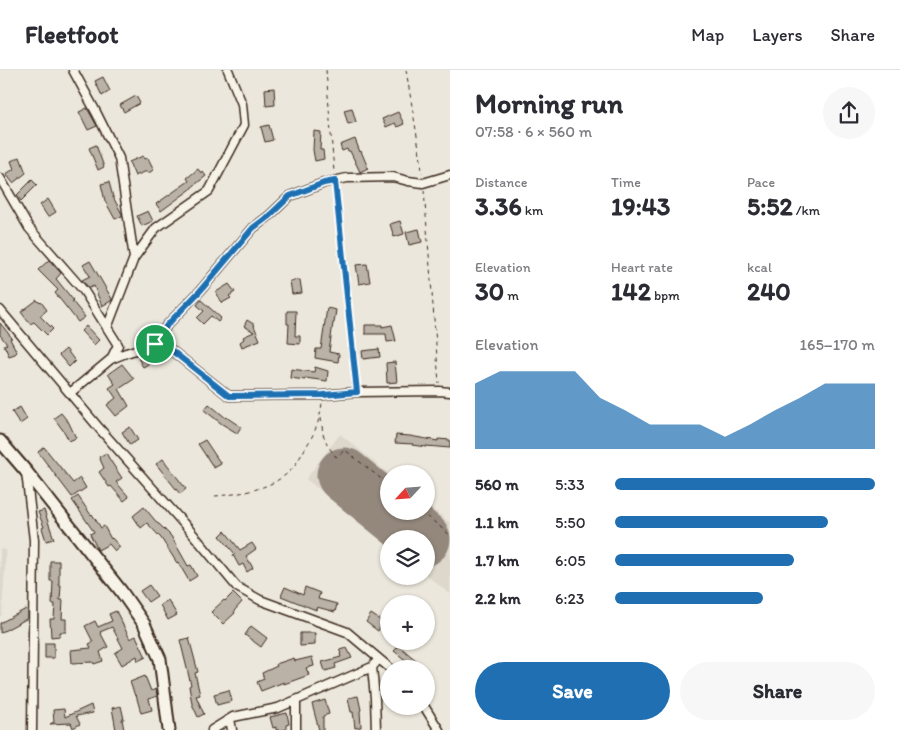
<!DOCTYPE html>
<html lang="en">
<head>
<meta charset="utf-8">
<style>
	body { margin:0; font-family:Itim,sans-serif; background:#f7f7f7; color:#2b2b33; height:100vh; display:flex; flex-direction:column; font-size:19px; white-space:nowrap }
	* { box-sizing:border-box; margin:0 }
	p { font-size:16px; color:#7c7c81 }
	.icon { flex:none; width:28px; height:28px; fill:none; stroke:currentColor; stroke-width:2; stroke-linecap:round; stroke-linejoin:round }
	.map { position:relative; flex:1; overflow:hidden }
	.panel { display:flex; flex-direction:column; background:#fff; width:450px }
	.panel>* { flex:none }
	.needle { width:32px; rotate:244deg }
	.fabs { position:absolute; left:380px; top:395px; display:grid; gap:10px }
	.fabs a { display:grid; place-items:center; width:55px; height:55px; border-radius:50%; background:#fff; box-shadow:0 1px 4px #0004; font-size:25px }
	.pin { position:absolute; display:grid; place-items:center; width:42px; height:42px; color:#fff; margin:-21px; border:2px solid #fff; border-radius:50%; box-shadow:0 1px 5px #0007 }
	.round { display:grid; place-items:center; flex:none; width:52px; height:52px; border-radius:26px; background:#f7f7f7 }
	.head { display:flex; align-items:center; justify-content:space-between; height:85px; padding:0 25px }
	h1 { font-size:28px; font-weight:700; line-height:38px }
	.figures { display:grid; grid-template-columns:repeat(3,1fr); gap:8px; height:85px; padding:5px 25px }
	.figures div { display:grid; align-content:center }
	.figures b { font-size:25px; font-weight:700 }
	.figures small { font-size:14px; font-weight:400 }
	.figures p { font-size:14px }
	.chart { height:140px; padding:10px 25px }
	.chart p { display:flex; justify-content:space-between }
	.chart svg { width:100%; height:90px; margin-top:5px; fill:#1f6fb2; opacity:.7 }
	.primary-button { display:flex; gap:10px; margin-top:auto; padding:10px 25px }
	.primary-button a { flex:1; height:58px; border-radius:30px; background:#1f6fb2; color:#fff; font-size:20px; font-weight:700; line-height:58px; text-align:center }
	.primary-button a+a { background:#f7f7f7; color:#2b2b33 }
	ul { padding:0 25px; list-style:none; font-size:16px }
	li { display:grid; grid-template-columns:80px 60px 1fr; align-items:center; height:38px }
	li i { height:12px; border-radius:6px; background:#1f6fb2 }
	header { display:flex; align-items:center; gap:30px; box-sizing:border-box; height:70px; padding:0 25px; background:#fff; border-bottom:1px solid #e1e1e2 }
	header strong { font-size:24px }
	nav { display:flex; gap:28px; margin-inline-start:auto; font-size:18px }
	main { display:flex; flex:1; min-height:0 }
	.map>svg:first-child { display:block }
	.built { fill:#ddd7cc }
	.lines { fill:none; stroke-linecap:round; stroke-linejoin:round }
	.runway { stroke:#94887d; stroke-width:55 }
	.building { fill:#bab2a7; stroke:#3b2a1e }
	.street-casing { stroke:#3b2a1e; stroke-width:11 }
	.primary-casing { stroke:#3b2a1e; stroke-width:15 }
	.path { stroke:#3b2a1e; stroke-width:1; stroke-dasharray:4 4; stroke-linecap:butt }
	.street { stroke:#f7f3e8; stroke-width:8 }
	.primary { stroke:#f7f3e8; stroke-width:11 }
	.route-casing { stroke:#fff; stroke-width:10 }
	.route { stroke:#1f6fb2; stroke-width:6 }
</style>
</head>
<body>
<header>
<strong>Fleetfoot</strong>
<nav><a>Map</a><a>Layers</a><a>Share</a></nav>
</header>
<main>
<div class="map">
<svg width="450" height="660" viewBox="0 0 450 660">
	<rect width="100%" height="100%" fill="#ece7dc"/>
	<filter id="ink" filterUnits="userSpaceOnUse"><feTurbulence type="fractalNoise" baseFrequency=".02" numOctaves="2"/><feDisplacementMap in="SourceGraphic" scale="10" xChannelSelector="R" yChannelSelector="G"/><feConvolveMatrix kernelMatrix="1 2 1 2 8 2 1 2 1" color-interpolation-filters="sRGB"/></filter>
	<g filter="url(#ink)">
		<path class="built" d="M340 364 389 404V441H426V434L450 453V524L426 505V469H389V475L306 409Z
			M0 479 6 480 2 545 0 546Z"/>
		<g class="lines">
			<path class="runway" d="M344 405 423 469"/>
		</g>
		<path class="building" d="M103 7 110 21 102 26 95 11Z
			M274 18 275 35 266 36 265 19Z
			M136 26 140 33 124 42 120 35Z
			M87 38 97 56 88 60 79 42Z
			M352 38 356 52 348 54 344 40Z
			M398 42 404 54 397 57 395 53 386 57 382 49Z
			M269 55 273 70 265 72 261 57Z
			M314 61 321 62 320 80H323L324 89 315 91 313 80Z
			M355 69 360 82 361 81 368 98 360 102 350 81H348L347 79 342 81 340 75Z
			M96 75 104 97 98 100 89 78Z
			M143 86 145 89 148 88 154 100 148 103 147 101 135 106 129 92Z
			M20 87 26 103 13 113 6 104 14 99 11 91Z
			M198 99 201 103 202 101 206 106 191 118V119L161 141 156 134 189 111 187 108Z
			M32 110 37 115 21 131 17 125Z
			M109 112 113 127 122 144V146L115 149 105 131 101 114Z
			M48 129 56 142 48 147 40 135Z
			M148 141 153 151 142 156 137 146Z
			M400 151 404 164 394 167 390 154Z
			M419 159 422 172 409 175 406 162Z
			M49 190 61 203 56 209 57 210 73 230 72 231 85 247 78 252 55 223 58 220 38 200Z
			M90 191 112 229 111 231 102 236 94 216 89 218 82 210 90 206 83 195Z
			M367 194 370 212 359 214 356 195Z
			M300 210 302 223 292 224 290 211Z
			M229 214 235 222 229 226 231 228 222 233 216 222Z
			M37 230 40 233 41 232 47 240 40 246 53 259 47 265 34 252 30 254 21 242Z
			M201 230 221 248 218 252 211 246 203 254 197 248 204 241 197 235Z
			M327 238 336 240 334 253H333L329 282 339 284 338 292 315 288 316 279H321Z
			M287 241H296L295 266H300V274L288 273 289 254H287Z
			M247 250 255 255 254 256 260 270 242 277 240 272 244 269 243 267 254 262 244 256Z
			M0 253 12 268 10 269 17 282 15 284 9 286 4 275 7 274 0 265Z
			M365 255H382V257L392 255 396 271 387 272 386 264H365Z
			M86 256 99 270 94 275 81 261Z
			M66 279 75 291 69 297 59 285Z
			M379 279 380 287 363 289 362 281Z
			M162 280 169 285 155 293 154 291 143 297 138 288 145 284 147 288Z
			M395 292 397 312 387 313 386 293Z
			M122 294 134 309 119 319 129 336 116 346 107 335 116 328 109 318 115 314 108 304Z
			M315 297 328 301 327 311 305 308V310L290 308 291 299 314 302Z
			M209 334 226 348V347L241 357 237 363 222 354 204 340Z
			M20 337 27 349 20 354 12 342Z
			M61 343 69 353 76 368 69 371 65 363 54 348Z
			M130 357 138 370 130 375 122 362Z
			M396 365 410 366 438 371V369L450 370V378L426 376V377L412 375 413 374 395 373Z
			M205 370 221 394 214 398 198 374Z
			M44 377 73 413 80 408 86 418 72 427 38 382Z
			M106 383 110 390 122 408 116 412 129 427 124 431 111 416 109 417 99 402 104 398 99 387Z
			M163 389 186 419 180 424 156 394Z
			M78 426 91 445 92 444 101 458 104 456 111 469 112 468 120 477 115 481 109 474 98 480 90 464 94 462 72 430Z
			M144 437 158 454H159L171 466 188 496 191 495 197 506 189 511 178 492 177 493 161 468 147 453 141 458 133 446Z
			M44 440 54 469 46 471 42 458 44 457 38 442Z
			M225 461 240 480 252 473 256 479 246 486 253 498 247 502 243 494 239 496 233 485 235 484 220 466Z
			M50 491H59V515H61L60 530H63L62 549H66V562H60V566L51 567 50 549H54L55 534H52L53 511H50Z
			M149 515 157 526 148 532 140 521Z
			M285 517 303 525 305 517 320 523 318 529 337 534 335 542 317 537 316 540 281 526Z
			M233 523 242 532 234 541 235 543 223 554 211 542 224 530 225 531Z
			M168 530 177 545 168 550 160 535Z
			M26 539 28 541V548L0 563V553Z
			M116 541 130 569 136 566 146 587 138 591 137 586 122 595 115 583 123 578 112 557 100 562 108 577 100 582 103 591 94 594 93 592 72 593 71 580 91 578 89 574 93 572 85 556 95 551 98 557 112 551 109 544Z
			M371 544 383 552 378 561 366 552Z
			M251 556 267 568 261 577 245 565Z
			M300 563H315V575L300 576Z
			M189 568 198 602 195 603 200 625 196 626 204 644 198 647 192 634 189 616 191 615 180 570Z
			M45 573H54V588H45Z
			M399 576 417 591 413 596 394 581Z
			M347 578 352 588 335 594 336 598 325 601 322 592 341 587 340 584 341 583 339 580Z
			M312 587 314 596 306 598 309 605 284 614V612L261 621 257 612 264 609 262 603 277 596 276 594 294 588 295 591Z
			M145 606 151 621 156 619 157 626 149 629 152 640 141 643 136 625 135 626 130 612Z
			M229 620 232 631 217 635 214 624Z
			M358 626 361 640 360 641 361 657 355 658 353 642H351L348 628Z
			M325 630 329 644 323 646V660H319L312 634Z
			M91 635 93 643 76 646 80 654 73 658 71 653 50 654 54 652 53 640 64 639 65 647Z
			M121 636 124 649H122L124 660H116L112 638Z
			M287 643 289 654 286 655V660H276V657L273 658 270 647Z"/>
		<g class="lines">
			<defs>
				<path id="street" d="M73 0 96 42 119 88 134 188 107 258
					M0 108 29 158 84 221 118 275 111 289 70 323
					M134 188 156 158 209 121 244 55 242 34 228 0
					M0 240 99 358 192 463 237 517 260 530 347 562 391 599
					M155 274 167 255 200 221 253 158 269 146 290 126 324 113 347 108 393 107 408 111 423 113 450 105
					M111 289 126 283 161 272 229 326 323 325 357 322 439 321 450 322
					M26 402 34 470 32 660
					M372 597 375 628 376 660
					M424 636 439 660
					M230 649 232 660
					M212 660 233 647 278 638 372 597 379 589
					M296 660V630"/>
				<path id="primary" d="M0 371 25 400 121 521 144 554 160 589 169 660"/>
			</defs>
			<use href="#street" class="street-casing"/>
			<use href="#primary" class="primary-casing"/>
			<path class="path" d="M326 0 334 102
				M406 0 421 90 422 103
				M335 118 356 313
				M424 120 439 313
				M321 348 323 364 328 376 336 387 345 380 389 415
				M215 426C241 424 272 419 291 400 297 393 302 384 306 377 315 363 320 350 322 333
				M421 441 450 465"/>
			<use href="#street" class="street"/>
			<use href="#primary" class="primary"/>
		</g>
	</g>
	<g class="lines" filter="url(#ink)">
		<defs>
			<path id="route" d="M335 111 357 322 323 325 229 326 161 272 155 274 167 255 200 221 253 158 269 146 290 126 324 113Z"/>
		</defs>
		<use href="#route" class="route-casing"/>
		<use href="#route" class="route"/>
	</g>
</svg>
<div class="fabs">
<a><svg class="needle" viewBox="-14 -14 28 28"><path d="M0-13l5 13h-10z" fill="#e53935"/><path d="M0 13l5-13h-10z" fill="#7c7c81"/></svg></a>
<a><svg class="icon" aria-label="layers" viewBox="0 0 24 24"><path d="M12 4l9 5-9 5-9-5zM3 14l9 5 9-5"/></svg></a>
<a>+</a>
<a>−</a>
</div>
<div class="pin" style="left:155px;top:274px;background:#1e9e55"><svg class="icon" aria-label="arrive" viewBox="0 0 24 24"><path d="M6 21V4h12l-3 4 3 4H6"/></svg></div>
</div>
<section class="panel">
<div class="head"><div><h1>Morning run</h1><p>07:58 · 6 × 560 m</p></div><a class="round"><svg class="icon" aria-label="share" viewBox="0 0 24 24"><path d="M12 15V3M7 8l5-5 5 5M5 13v7h14v-7"/></svg></a></div>
<div class="figures">
<div><p>Distance</p><b>3.36<small> km</small></b></div>
<div><p>Time</p><b>19:43</b></div>
<div><p>Pace</p><b>5:52<small> /km</small></b></div>
</div>
<div class="figures">
<div><p>Elevation</p><b>30<small> m</small></b></div>
<div><p>Heart rate</p><b>142<small> bpm</small></b></div>
<div><p>kcal</p><b>240</b></div>
</div>
<div class="chart"><p><span>Elevation</span>165–170 m</p>
<svg viewBox="0 0 160 44" preserveAspectRatio="none"><path d="M0 44V12L10 6L20 6L30 6L40 6L50 19L60 25L70 32L80 32L90 32L100 38L110 32L120 25L130 19L140 12L150 12L160 12V44z"/></svg>
</div>
<ul>
<li><b>560 m</b>5:33<i style="width:100%"></i></li>
<li><b>1.1 km</b>5:50<i style="width:82%"></i></li>
<li><b>1.7 km</b>6:05<i style="width:69%"></i></li>
<li><b>2.2 km</b>6:23<i style="width:57%"></i></li>
</ul>
<div class="primary-button"><a>Save</a><a>Share</a></div>
</section>
</main>
</body>
</html>
